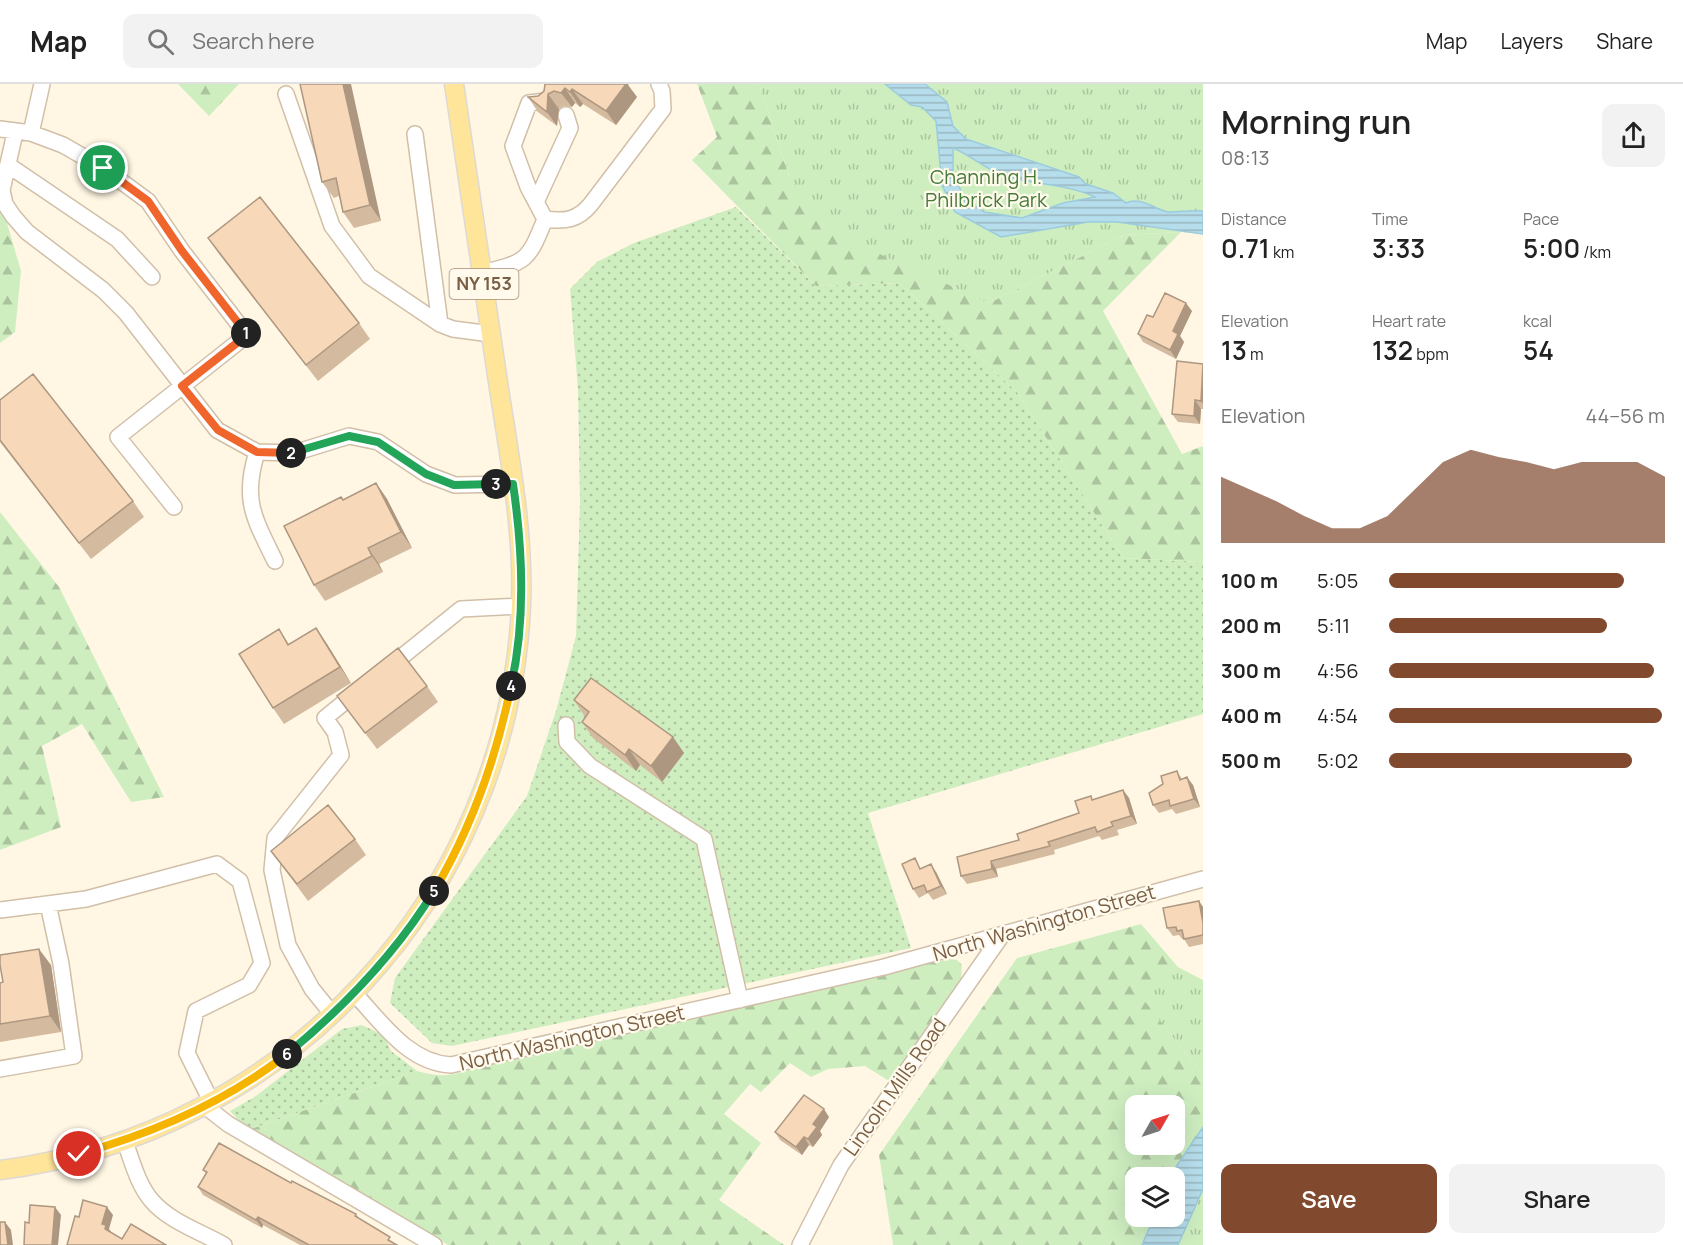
<!DOCTYPE html>
<html lang="en">
<head>
<meta charset="utf-8">
<style>
	body { margin:0; font-family:Manrope,sans-serif; background:#f2f2f2; color:#222; height:100vh; display:flex; flex-direction:column; font-size:22px; white-space:nowrap }
	* { box-sizing:border-box; margin:0 }
	p { font-size:20px; color:#767676 }
	.icon { flex:none; width:33px; height:33px; fill:none; stroke:currentColor; stroke-width:2; stroke-linecap:round; stroke-linejoin:round }
	.map { position:relative; flex:1; overflow:hidden }
	.sheet { display:flex; flex-direction:column; background:#fff; width:480px }
	.sheet>* { flex:none }
	.needle { width:39px; rotate:51deg }
	.tools { position:absolute; left:1125px; top:1011px; display:grid; gap:12px }
	.tools a { display:grid; place-items:center; width:60px; height:60px; border-radius:12px; background:#fff; box-shadow:0 6px 24px #0002; font-size:30px }
	.pin { position:absolute; display:grid; place-items:center; width:51px; height:51px; color:#fff; margin:-26px; border:3px solid #fff; border-radius:50%; box-shadow:0 2px 6px #0007 }
	.km { position:absolute; width:30px; height:30px; margin:-15px; border-radius:50%; background:#222; color:#fff; font-size:16px; line-height:30px; text-align:center }
	.round { display:grid; place-items:center; flex:none; width:63px; height:63px; border-radius:12px; background:#f2f2f2 }
	.head { display:flex; align-items:center; justify-content:space-between; height:102px; padding:0 18px }
	h1 { font-size:33px; font-weight:600; line-height:45px }
	.stats { display:grid; grid-template-columns:repeat(3,1fr); gap:9px; height:102px; padding:6px 18px }
	.stats div { display:grid; align-content:center }
	.stats b { font-size:26px; font-weight:600 }
	.stats small { font-size:16px; font-weight:400 }
	.stats p { font-size:16px }
	.chart { height:168px; padding:12px 18px }
	.chart p { display:flex; justify-content:space-between }
	.chart svg { width:100%; height:108px; margin-top:6px; fill:#814a2e; opacity:.7 }
	.action { display:flex; gap:12px; margin-top:auto; padding:12px 18px }
	.action a { flex:1; height:69px; border-radius:12px; background:#814a2e; color:#fff; font-size:24px; font-weight:600; line-height:69px; text-align:center }
	.action a+a { background:#f2f2f2; color:#222 }
	ul { padding:0 18px; list-style:none; font-size:20px }
	li { display:grid; grid-template-columns:96px 72px 1fr; align-items:center; height:45px }
	li i { height:15px; border-radius:8px; background:#814a2e }
	header { display:flex; align-items:center; gap:36px; box-sizing:border-box; height:84px; padding:0 30px; background:#fff; border-bottom:2px solid #e0e0e0 }
	header strong { font-size:28px }
	nav { display:flex; gap:33px; margin-inline-start:auto; font-size:21px }
	.search { width:420px; height:54px; background:#f2f2f2; display:flex; align-items:center; gap:15px; box-sizing:border-box; padding:0 21px; border-radius:12px; color:#767676; font-size:22px }
	main { display:flex; flex:1; min-height:0 }
	.map>svg:first-child { display:block }
	.grass { fill:url(#grass-dots) }
	.forest { fill:url(#forest-firs); fill-rule:evenodd }
	.park { fill:url(#park-tufts) }
	.water { fill:url(#water-rules); stroke:#9bccde; stroke-width:1.5; fill-rule:evenodd }
	.lines { fill:none; stroke-linecap:round; stroke-linejoin:round }
	.minor-casing { stroke:#d1bfa8; stroke-width:18 }
	.major-casing { stroke:#dfd9d3; stroke-width:21 }
	.minor { stroke:#fff; stroke-width:15 }
	.major { stroke:#ffe59a; stroke-width:18 }
	.wall { fill:#d4ba9e }
	.shaded-wall { fill:#ad9781 }
	.building { fill:#f7d8b8; stroke:#ad9781; stroke-width:1.5 }
	.split-1-casing { stroke:#fff; stroke-width:12 }
	.split-2-casing { stroke:#fff; stroke-width:12 }
	.split-3-casing { stroke:#fff; stroke-width:12 }
	.split-4-casing { stroke:#fff; stroke-width:12 }
	.split-5-casing { stroke:#fff; stroke-width:12 }
	.split-6-casing { stroke:#fff; stroke-width:12 }
	.split-7-casing { stroke:#fff; stroke-width:12 }
	.split-1 { stroke:#f0652b; stroke-width:8 }
	.split-2 { stroke:#f0652b; stroke-width:8 }
	.split-3 { stroke:#22a559; stroke-width:8 }
	.split-4 { stroke:#22a559; stroke-width:8 }
	.split-5 { stroke:#f5b400; stroke-width:8 }
	.split-6 { stroke:#22a559; stroke-width:8 }
	.split-7 { stroke:#f5b400; stroke-width:8 }
	.labels { text-anchor:middle; stroke-width:4.5; stroke-linejoin:round; paint-order:stroke }
	.shield { fill:#fffaec; stroke:#a28e78; stroke-width:1.5 }
	.shield-label { font-size:18px; font-weight:bold; fill:#7a5f46 }
	.park-label { font-size:20px; fill:#467b3a; stroke:#fffaec }
	.street-label { font-size:20px; fill:#7a5f46; stroke:#fffaec }
</style>
</head>
<body>
<header>
<strong>Map</strong>
<div class="search"><svg class="icon" aria-label="search" viewBox="0 0 24 24"><circle cx="10" cy="10" r="6"/><path d="M15 15l6 6"/></svg>Search here</div>
<nav><a>Map</a><a>Layers</a><a>Share</a></nav>
</header>
<main>
<div class="map">
<svg width="1203" height="1161" viewBox="0 0 1203 1161">
	<defs>
		<pattern id="grass-dots" width="8" height="8" patternUnits="userSpaceOnUse" patternTransform="scale(1.5)"><rect width="8" height="8" fill="#ceeec0"/><path d="M2 2h.1M6 6h.1" fill="none" stroke="#acc49e" stroke-width="1.8" stroke-linecap="round"/></pattern>
		<pattern id="forest-firs" width="22" height="20" patternUnits="userSpaceOnUse" patternTransform="scale(1.5)"><rect width="22" height="20" fill="#ceeec0"/><path d="M5 1l3.5 6h-7zM16 11l3.5 6h-7z" fill="#acc49e"/></pattern>
		<pattern id="park-tufts" width="24" height="20" patternUnits="userSpaceOnUse" patternTransform="scale(1.5)"><rect width="24" height="20" fill="#ceeec0"/><path d="M3 7l-1-3M5 7V3M7 7l1-3M15 17l-1-3M17 17v-4M19 17l1-3" fill="none" stroke="#acc49e"/></pattern>
		<pattern id="water-rules" width="6" height="5" patternUnits="userSpaceOnUse" patternTransform="scale(1.5)"><rect width="6" height="5" fill="#b6ddeb"/><path d="M0 2.5h6" fill="none" stroke="#99b6c0"/></pattern>
	</defs>
	<rect width="100%" height="100%" fill="#fff7e4"/>
	<path class="grass" d="M736 123 816 202 899 199 1017 308 1123 474 1203 478V630L868 729 911 864 452 962 432 959 390 919 395 894 527 712 556 627 576 552 580 418 578 305 570 205 597 178 634 159Z
		M362 941 383 951 391 967 417 987 248 1046 230 1027 256 1012 342 945Z"/>
	<path class="forest" d="M178 0H239L209 32Z
		M697 0H759L790 95 989 219 1124 151 1181 148 1103 227 1182 370 1203 362V478L1123 474 1017 308 899 199 816 202 692 76 717 53Z
		M0 115 21 187 15 248 0 259Z
		M0 428 59 503 164 713 131 718 82 640 42 662 61 743 0 766Z
		M1141 840 1178 883 1138 908 1203 991V1043L1169 1093 1136 1094V1132L1154 1133 1142 1161H893L879 1071 1017 874ZM1136 1022H1174V1060H1136Z
		M949 875 957 876 962 881 961 897 889 997 865 982 828 985 811 993 790 979 761 1008 750 1000 724 1030 761 1059 719 1116 784 1161H448L248 1046 417 987C441 994 456 992 478 982Z"/>
	<path class="park" d="M759 0H1203V150L1181 148 1124 151 989 219 846 155 790 95Z
		M1178 883 1203 896V991L1137 907Z
		M1203 1043V1161H1142L1154 1133 1174 1132V1094L1169 1093Z"/>
	<path class="water" d="M885 0H925L947 18 953 42 966 55 1079 93 1086 100 1113 109 1126 119C1140 112 1154 125 1168 128 1174 128 1195 126 1203 127V150L1117 138H1088L1001 153 955 128 942 101 936 37 922 23 911 21ZM953 64C971 71 987 87 1006 92 1035 101 1067 100 1095 113L1063 119 1022 134 984 128 963 112 953 87Z
		M1203 1043V1105L1178 1161H1142L1154 1133 1174 1132V1094L1169 1093Z"/>
	<g class="lines">
		<defs>
			<path id="minor" d="M286 10 332 142 369 192 440 240 453 245 491 250
				M0 45 31 49 42 0
				M15 49 2 106 5 120 13 132 27 148 103 206 126 229 217 346 257 368 294 369 349 352 378 358 426 390 455 401 513 400
				M31 49 63 61 103 84 148 117 182 167 247 251 118 353 174 423
				M415 50 440 240
				M8 81 117 155 152 193
				M536 118 570 44 566 31
				M545 135C565 138 578 136 591 120L663 25 662 7 659 0
				M482 189C526 178 528 178 545 135L528 103 513 62 529 19 546 17
				M257 368C242 416 254 434 275 477
				M389 583 461 525 521 522
				M566 641 567 658 590 682 704 755 740 916
				M0 826 86 815 217 780 240 797 262 879 249 901 196 927 187 969 212 1019
				M355 910C382 939 409 979 451 981L884 883 1203 795
				M333 931 312 905 288 861 272 786 275 754 341 671 335 648 325 634 358 607
				M0 985 74 972 61 880 48 820
				M205 1022 228 1040 434 1161
				M125 1058C132 1077 138 1101 152 1117 169 1137 201 1148 224 1161
				M800 1161 841 1081 1002 851"/>
			<path id="major" d="M0 1086C287 1050 508 811 521 522 524 449 510 376 499 305 484 203 469 102 454 0"/>
		</defs>
		<use href="#minor" class="minor-casing"/>
		<use href="#major" class="major-casing"/>
		<use href="#minor" class="minor"/>
		<use href="#major" class="major"/>
	</g>
	<path class="wall" d="M300 0 381 137 354 144 343 128 339 112 334 114 322 98Z
		M545 1H628L637 13 616 41 583 20 580 23 575 19 572 23 564 22 559 25 557 42 538 28 528 13 538 12 544 7Z
		M208 154 359 239 370 255 318 297 219 170Z
		M1192 227 1180 252 1184 258 1176 275 1143 258 1138 250 1153 233Z
		M1203 280V325H1201L1200 340 1178 338 1172 330Z
		M0 316 133 417 144 433 91 475 0 358Z
		M376 399 387 415 412 464 379 480 383 488 325 517 314 501 341 413 344 416Z
		M316 544 327 560 351 599 284 640 273 624 279 545 289 560Z
		M427 602 438 618 377 665 337 612Z
		M574 616 673 653 684 669 662 698 640 681 636 687 593 654 582 638 585 633Z
		M1177 687 1182 695 1193 701 1200 723 1176 730 1172 725 1159 729 1153 721 1163 700Z
		M1123 706 1129 714 1137 740 1117 746 1119 751 1102 756 1099 752 1054 766 1055 770 996 785 998 793 967 800 961 792 1079 729 1093 716Z
		M355 755 366 771 308 817 271 767Z
		M921 784 936 788 947 810 933 816 928 809 919 814 913 805Z
		M1203 823V860L1189 863 1184 855H1182L1179 851 1173 852 1167 844Z
		M51 881 61 948 0 958V899Z
		M829 1033 820 1047 822 1051 813 1063 809 1061 802 1071 780 1056 775 1048Z
		M203 1086 291 1099 356 1130 360 1135 397 1161H300L263 1141 262 1144 203 1111 198 1103 206 1089Z"/>
	<path class="shaded-wall" d="M343 0H351L381 137 370 121Z
		M622 0H629L628 1 637 13 616 41 606 27Z
		M565 4 575 19 572 23 561 9Z
		M572 5 583 20 580 23 570 8Z
		M548 10 559 25 557 42 547 28Z
		M1186 219 1192 227 1180 252 1184 258 1176 275 1170 266 1173 247Z
		M1203 293V320L1201 317Z
		M1195 316 1201 325 1200 340 1194 332Z
		M376 399 387 415 412 464 401 448Z
		M368 464 379 480 383 488 372 472Z
		M316 544 327 560 351 599 340 583Z
		M673 653 684 669 662 698 651 682Z
		M629 665 640 681 636 687 625 671Z
		M1187 693 1193 701 1200 723 1194 715Z
		M1123 706 1129 714 1137 740 1131 732Z
		M991 777 996 785 998 793 992 785Z
		M931 780 936 788 947 810 941 802Z
		M1199 817 1203 823V839Z
		M39 865 51 881 61 948 50 932Z
		M824 1025 829 1033 820 1047 822 1051 813 1063 808 1055 813 1040Z
		M804 1053 809 1061 802 1071 796 1063Z
		M55 1123 61 1131 58 1161H52Z
		M107 1123 113 1131 109 1145 112 1149 105 1145 102 1140Z
		M258 1133 263 1141 262 1144 256 1136Z
		M5 1138 11 1146 13 1161H8Z"/>
	<path class="building" d="M300 0H343L370 121 343 128 336 94 322 98Z
		M545 0H626L606 27 572 5 570 8 565 4 561 9 554 7 548 10 547 28 528 13 538 12 544 7Z
		M260 113 359 239 306 281 208 154Z
		M1165 209 1186 219 1173 247 1178 250 1170 266 1138 250 1147 231 1153 233Z
		M1177 277 1203 280 1201 317 1195 316 1194 332 1172 330Z
		M33 290 133 417 79 459 0 356V316Z
		M376 399 401 448 368 464 372 472 314 501 284 442 341 413 343 416Z
		M316 544 340 583 273 624 239 570 279 545 288 561Z
		M398 564 427 602 365 649 337 612Z
		M591 594 673 653 651 682 629 665 625 671 582 638 589 628 574 616Z
		M1177 687 1180 696 1187 693 1194 715 1170 722 1169 716 1153 721 1149 709 1163 700 1161 692Z
		M1123 706 1131 732 1111 738 1113 742 1097 748 1095 743 1048 758 1050 762 991 777 992 785 961 792 957 773 1019 756 1017 750 1079 729 1075 717 1091 712 1092 716Z
		M328 721 355 755 297 800 271 767Z
		M915 774 920 785 931 780 941 802 927 808 924 801 913 805 902 780Z
		M1199 817 1203 839V851L1184 855 1182 846 1177 847 1176 843 1167 844 1163 824Z
		M39 865 50 932 0 940V899L3 898 0 881V871Z
		M804 1011 824 1025 813 1040 817 1043 808 1055 804 1053 796 1063 775 1048Z
		M219 1059 291 1099 292 1097 356 1130 355 1132 390 1153 388 1156 397 1161H309L258 1133 256 1136 198 1103 207 1088 203 1086Z
		M83 1116 107 1123 102 1140 106 1141 105 1145 122 1155 131 1140 166 1161H67L75 1132 79 1133Z
		M30 1121 55 1123 52 1161H24L25 1138 29 1139Z
		M0 1138H5L8 1161H0Z"/>
	<g class="lines">
		<defs>
			<path id="split-1" d="M103 84 148 117 182 167 246 249"/>
			<path id="split-2" d="M246 249 247 251 182 302 218 346 257 368 291 369"/>
			<path id="split-3" d="M291 369 349 352 378 358 426 390 454 401 496 400"/>
			<path id="split-4" d="M496 400H513C523 467 526 536 511 602"/>
			<path id="split-5" d="M434 807C472 743 496 675 511 602"/>
			<path id="split-6" d="M287 970C344 923 395 871 434 807"/>
			<path id="split-7" d="M79 1070C154 1049 226 1018 287 970"/>
		</defs>
		<use href="#split-1" class="split-1-casing"/>
		<use href="#split-2" class="split-2-casing"/>
		<use href="#split-3" class="split-3-casing"/>
		<use href="#split-4" class="split-4-casing"/>
		<use href="#split-5" class="split-5-casing"/>
		<use href="#split-6" class="split-6-casing"/>
		<use href="#split-7" class="split-7-casing"/>
		<use href="#split-1" class="split-1"/>
		<use href="#split-2" class="split-2"/>
		<use href="#split-3" class="split-3"/>
		<use href="#split-4" class="split-4"/>
		<use href="#split-5" class="split-5"/>
		<use href="#split-6" class="split-6"/>
		<use href="#split-7" class="split-7"/>
	</g>
	<g class="labels">
		<rect class="shield" x="449.5" y="185" width="69" height="30" rx="4.5"/>
		<g class="shield-label">
			<text x="484" y="206">NY 153</text>
		</g>
		<g class="park-label">
			<text x="986" y="100">Channing H.<tspan x="986" dy="23">Philbrick Park</tspan></text>
		</g>
		<g class="street-label">
			<text transform="translate(1044 839) rotate(-16)" y="7">North Washington Street</text>
			<text transform="translate(572 954) rotate(-13)" y="7">North Washington Street</text>
			<text transform="translate(895 1003) rotate(-55)" y="7">Lincoln Mills Road</text>
		</g>
	</g>
</svg>
<div class="tools">
<a><svg class="needle" viewBox="-14 -14 28 28"><path d="M0-13l5 13h-10z" fill="#e53935"/><path d="M0 13l5-13h-10z" fill="#767676"/></svg></a>
<a><svg class="icon" aria-label="layers" viewBox="0 0 24 24"><path d="M12 4l9 5-9 5-9-5zM3 14l9 5 9-5"/></svg></a>
</div>
<div class="pin" style="left:103px;top:84px;background:#1e9e55"><svg class="icon" aria-label="arrive" viewBox="0 0 24 24"><path d="M6 21V4h12l-3 4 3 4H6"/></svg></div>
<div class="pin" style="left:79px;top:1070px;background:#d93025"><svg class="icon" aria-label="check" viewBox="0 0 24 24"><path d="M5 12l5 5 9-10"/></svg></div>
<b class="km" style="left:246px;top:249px">1</b>
<b class="km" style="left:291px;top:369px">2</b>
<b class="km" style="left:496px;top:400px">3</b>
<b class="km" style="left:511px;top:602px">4</b>
<b class="km" style="left:434px;top:807px">5</b>
<b class="km" style="left:287px;top:970px">6</b>
</div>
<section class="sheet">
<div class="head"><div><h1>Morning run</h1><p>08:13</p></div><a class="round"><svg class="icon" aria-label="share" viewBox="0 0 24 24"><path d="M12 15V3M7 8l5-5 5 5M5 13v7h14v-7"/></svg></a></div>
<div class="stats">
<div><p>Distance</p><b>0.71<small> km</small></b></div>
<div><p>Time</p><b>3:33</b></div>
<div><p>Pace</p><b>5:00<small> /km</small></b></div>
</div>
<div class="stats">
<div><p>Elevation</p><b>13<small> m</small></b></div>
<div><p>Heart rate</p><b>132<small> bpm</small></b></div>
<div><p>kcal</p><b>54</b></div>
</div>
<div class="chart"><p><span>Elevation</span>44–56 m</p>
<svg viewBox="0 0 160 44" preserveAspectRatio="none"><path d="M0 44V17L10 22L20 27L30 33L40 38L50 38L60 33L70 22L80 11L90 6L100 9L110 11L120 14L130 11L140 11L150 11L160 17V44z"/></svg>
</div>
<ul>
<li><b>100 m</b>5:05<i style="width:85%"></i></li>
<li><b>200 m</b>5:11<i style="width:79%"></i></li>
<li><b>300 m</b>4:56<i style="width:96%"></i></li>
<li><b>400 m</b>4:54<i style="width:99%"></i></li>
<li><b>500 m</b>5:02<i style="width:88%"></i></li>
</ul>
<div class="action"><a>Save</a><a>Share</a></div>
</section>
</main>
</body>
</html>
